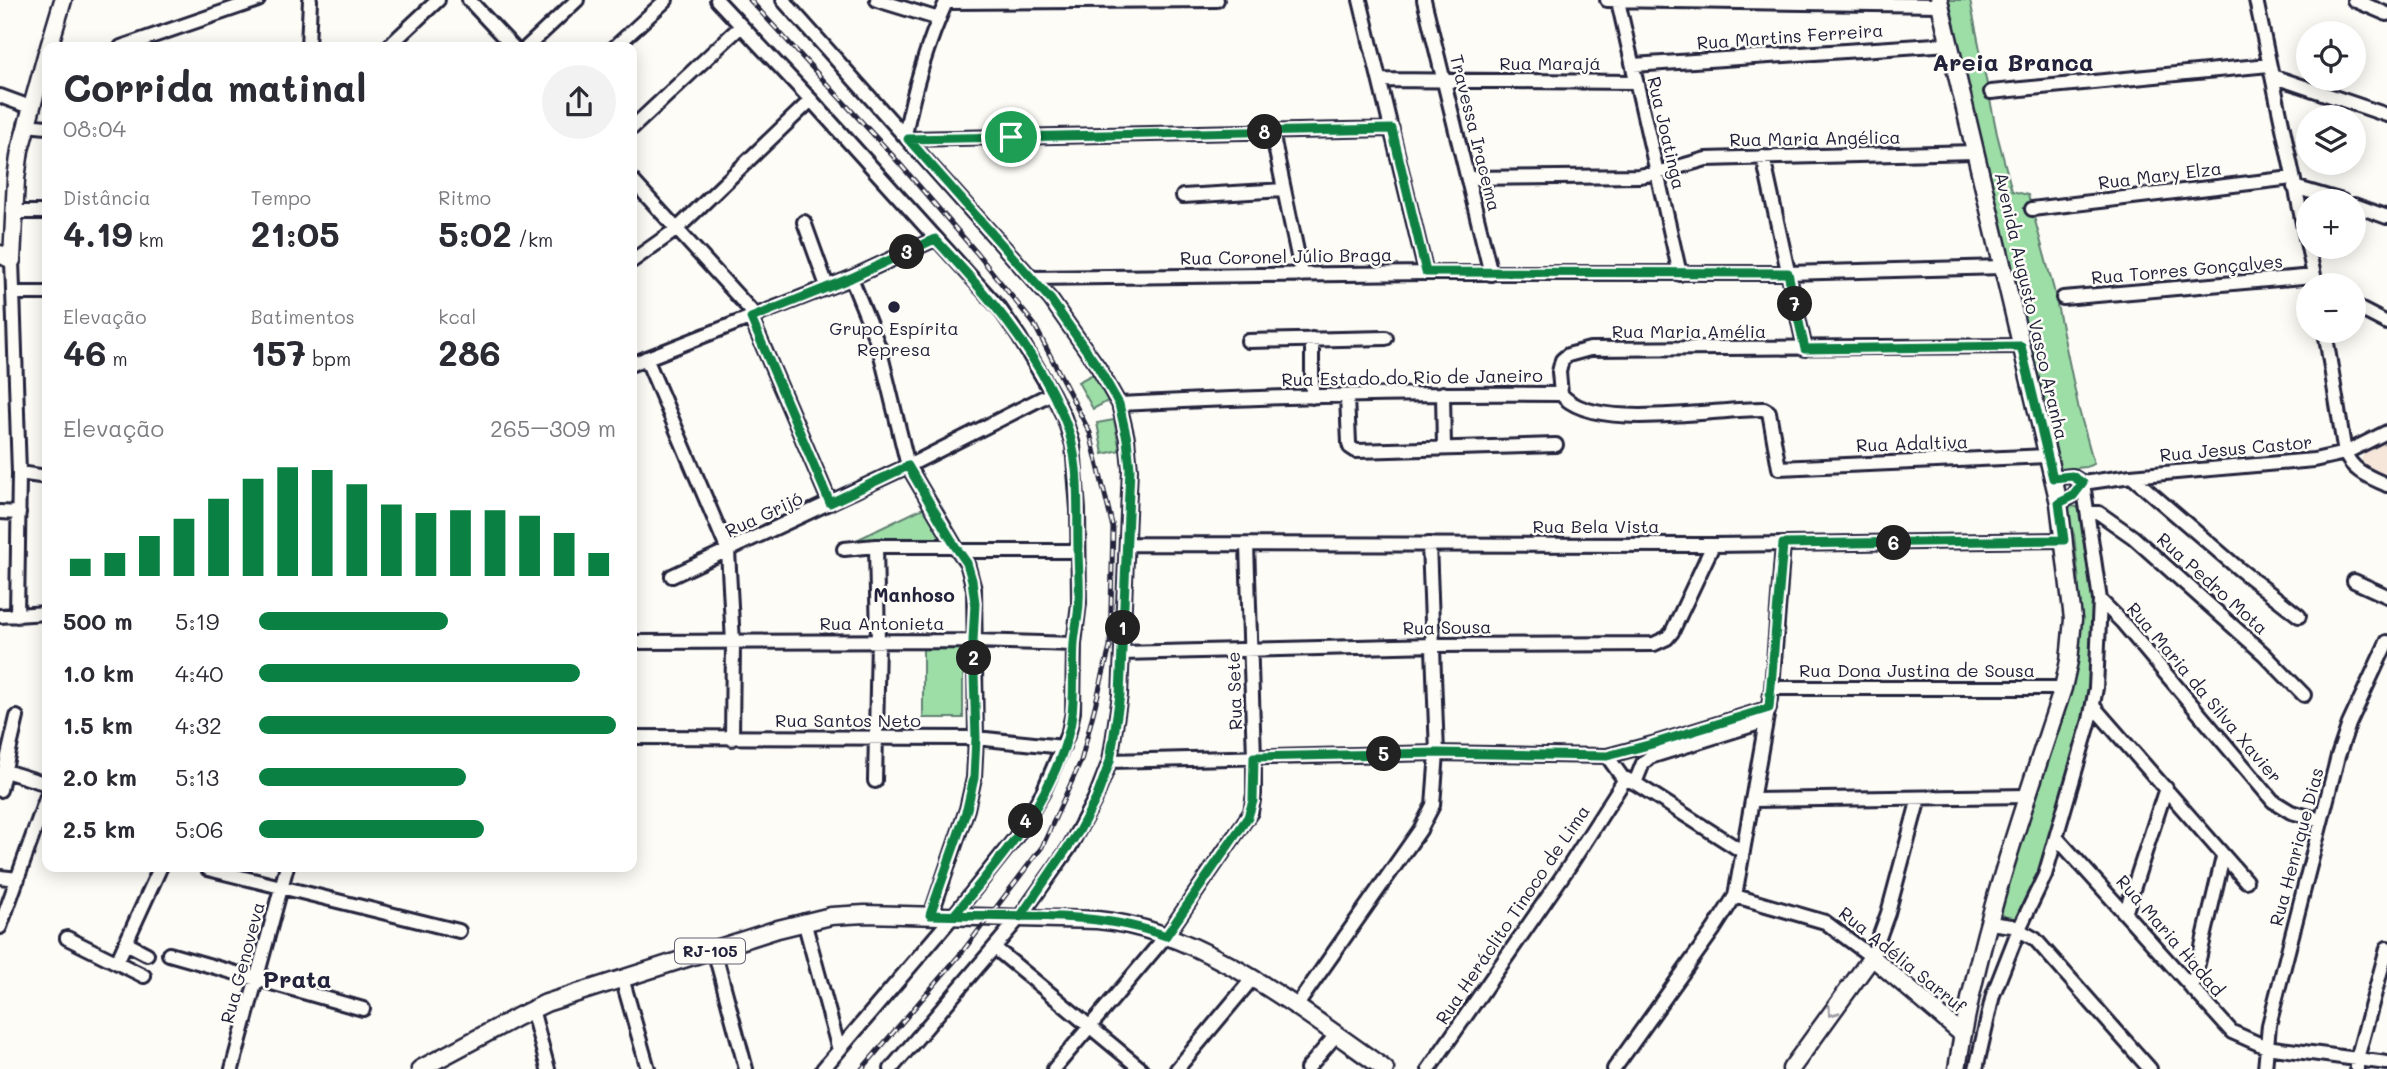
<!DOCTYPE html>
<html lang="pt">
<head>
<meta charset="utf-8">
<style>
	body { margin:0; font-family:Mali,sans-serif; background:#f2f2f3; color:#2b2b33; height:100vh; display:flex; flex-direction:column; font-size:26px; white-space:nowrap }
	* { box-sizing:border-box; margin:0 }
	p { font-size:23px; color:#7c7c81 }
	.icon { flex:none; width:38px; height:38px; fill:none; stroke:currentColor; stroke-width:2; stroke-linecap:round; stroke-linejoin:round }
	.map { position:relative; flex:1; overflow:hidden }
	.side { position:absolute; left:42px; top:42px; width:595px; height:830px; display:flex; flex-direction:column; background:#fff; border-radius:14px; box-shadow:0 4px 18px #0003 }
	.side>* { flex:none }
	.tools { position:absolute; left:2296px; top:21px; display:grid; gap:14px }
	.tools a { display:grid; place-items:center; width:70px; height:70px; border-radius:50%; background:#fff; box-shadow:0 4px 18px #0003; font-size:35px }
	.pin { position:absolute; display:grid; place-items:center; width:60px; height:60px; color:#fff; margin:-30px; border:4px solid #fff; border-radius:50%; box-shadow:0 2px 7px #0007 }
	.km { position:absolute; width:35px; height:35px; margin:-18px; border-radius:50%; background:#222; color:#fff; font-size:19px; line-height:35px; text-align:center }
	.round { display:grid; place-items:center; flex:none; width:74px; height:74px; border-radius:37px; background:#f2f2f3 }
	.overview { display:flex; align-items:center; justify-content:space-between; height:119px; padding:0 21px }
	h1 { font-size:38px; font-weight:700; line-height:52px }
	.stats { display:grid; grid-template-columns:repeat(3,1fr); gap:10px; height:119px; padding:7px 21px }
	.stats div { display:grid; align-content:center }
	.stats b { font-size:35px; font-weight:700 }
	.stats small { font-size:19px; font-weight:400 }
	.stats p { font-size:19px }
	.chart { height:196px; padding:14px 21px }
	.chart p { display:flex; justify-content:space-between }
	.chart svg { width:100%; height:126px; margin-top:7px; stroke:#0b8043; stroke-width:6 }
	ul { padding:0 21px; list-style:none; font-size:23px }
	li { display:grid; grid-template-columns:112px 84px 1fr; align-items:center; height:52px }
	li i { height:18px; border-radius:9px; background:#0b8043 }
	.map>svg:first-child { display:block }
	.built { fill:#f5e6d9 }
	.green { fill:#9ddea7; stroke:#608071; stroke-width:2 }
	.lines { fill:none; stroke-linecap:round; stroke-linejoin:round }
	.minor-casing { stroke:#22223b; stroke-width:18 }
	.major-casing { stroke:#22223b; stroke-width:21 }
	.minor { stroke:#fdfcf7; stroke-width:12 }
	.major { stroke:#fdfcf7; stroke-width:16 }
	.rail-casing { stroke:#22223b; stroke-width:5 }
	.rail { stroke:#fdfcf7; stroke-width:2.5; stroke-dasharray:8; stroke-linecap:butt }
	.oneway { stroke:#9a9aa2 }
	.route-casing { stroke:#fff; stroke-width:14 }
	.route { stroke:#0b8043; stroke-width:9 }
	.poi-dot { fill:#22223b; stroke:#fdfcf7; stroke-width:2.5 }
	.labels { text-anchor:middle; stroke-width:5; stroke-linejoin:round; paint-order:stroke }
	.shield { fill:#fdfcf7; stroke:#646373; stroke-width:2 }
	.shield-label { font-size:16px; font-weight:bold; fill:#22223b }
	.street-label { font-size:18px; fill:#22223b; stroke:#fdfcf7 }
	.poi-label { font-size:18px; fill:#22223b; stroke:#fdfcf7 }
	.neighbourhood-label { font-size:19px; font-weight:bold; fill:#22223b; stroke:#fdfcf7 }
	.district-label { font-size:24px; font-weight:bold; fill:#22223b; stroke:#fdfcf7 }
</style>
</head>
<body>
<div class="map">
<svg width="2387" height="1069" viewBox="0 0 2387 1069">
	<rect width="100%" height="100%" fill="#fdfcf7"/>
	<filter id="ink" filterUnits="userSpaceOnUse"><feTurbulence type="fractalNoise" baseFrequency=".0143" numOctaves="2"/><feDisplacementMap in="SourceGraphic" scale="14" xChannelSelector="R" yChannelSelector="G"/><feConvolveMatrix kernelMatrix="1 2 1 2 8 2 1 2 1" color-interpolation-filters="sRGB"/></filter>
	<g filter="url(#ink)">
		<path class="built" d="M2387 439V475L2385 476 2363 464 2361 459 2365 451Z"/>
		<path class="green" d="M1944 0H1970L1997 134 2012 191 2028 195 2054 290 2079 410 2094 464 2086 467 2056 470Z
			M1093 374 1108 401 1093 409 1078 382Z
			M1114 420 1120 450 1103 454 1097 423Z
			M927 506 945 542 842 547Z
			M2070 506 2077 507 2081 511 2093 592 2088 708 2044 861 2019 917 2009 919 2000 913 2040 770 2076 588 2079 582 2074 535 2066 510Z
			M923 649H963V718H923Z"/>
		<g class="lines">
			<defs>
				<path id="minor" d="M469 0 513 47
					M717 0 811 100 1000 309 1019 337 1052 393 1064 417 1073 445 1078 510 1079 603 1074 644 1073 712 1069 731 1043 792 1016 837 954 915 823 1069
					M783 0 1051 300 1098 367 1119 404 1127 438 1130 469 1120 695 1110 761 1095 799 1069 848 1020 917 891 1069
					M877 0 939 19
					M1360 0 1426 273
					M1424 0 1491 274
					M1607 0 1940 5
					M2256 0 2316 285
					M2354 0 2387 14
					M1618 1 1680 274
					M946 2 1217 0
					M121 47 258 0
					M308 47 310 0
					M388 47 438 0
					M527 47 577 0
					M615 47 666 0
					M1633 65 1950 44
					M2272 76 2387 115
					M1380 80 1636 82
					M1991 92 2269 65
					M0 96 30 107
					M25 125 47 127
					M632 128 740 27
					M1272 132 1302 275
					M905 135C914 88 927 44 947 0
					M908 139 1392 129
					M1763 157 1805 349
					M1468 178 1639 176 1657 173 1706 159 1975 152
					M632 180 756 316
					M2294 187 2342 201
					M1183 196 1284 190
					M2354 205 2387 217
					M2032 209 2292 178
					M14 212H47
					M804 222 827 286
					M12 260 19 473 17 616
					M632 261 677 229 811 100
					M851 278 879 347 908 466 955 546 967 563 974 589 976 738 974 778 967 809 931 915
					M1032 278 1426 273H1788L2002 267
					M14 293H47
					M2063 298 2314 276
					M2354 306 2387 323
					M751 318 830 503
					M2325 331 2345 453C2353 472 2370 477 2387 485
					M1312 339V397
					M1248 341 1386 338
					M646 358 728 551 733 643 732 739
					M632 364 851 278 935 239
					M1443 393 1444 448
					M1561 394 1559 372 1562 360 1568 355 1590 349 2021 346
					M1347 397 1349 443 1350 447 1356 451 1556 445
					M1119 404C1266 396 1414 393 1561 394 1592 433 1718 408 1764 409L1769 412 1779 468 2047 456
					M19 473 47 477
					M2131 476 2239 569 2299 616
					M2053 478 2072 476 2083 483 2131 476 2314 460 2345 453 2387 432
					M2059 503 2073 496 2083 483
					M0 512 19 513
					M2088 513H2099L2133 537 2264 654 2304 695
					M1127 544 1713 545 2064 540
					M844 549 876 546H955
					M959 551H1078
					M672 576 908 466 1052 393
					M2354 581 2387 596
					M2100 600 2122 622 2273 801 2291 812 2321 820
					M0 616 47 613
					M632 642 973 641 1074 644
					M1122 653 1434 645 1654 644 1667 638 1672 632 1713 545
					M1772 688H2063
					M2093 706 2246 881
					M632 737 976 738 1063 747
					M1607 756 1622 777 1635 783 1743 852
					M1110 761 1437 753 1607 756 1652 744 1769 708
					M5 771 47 784
					M875 781 878 641 876 546
					M1635 783 1643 763 1650 757 1766 721
					M0 790 17 717
					M1753 800 2028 796
					M2056 837 2232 1032 2266 1047 2387 1063
					M208 869 459 931
					M0 877 18 879
					M1735 896 1825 922 1872 957 1888 913 1919 798
					M2126 911 2166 788
					M804 921 839 1050
					M1989 923 2012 926 2035 939 2150 1069
					M0 927 47 796
					M67 938 144 976
					M126 943 147 954
					M995 948 1141 1069
					M714 950 746 1069
					M169 954 363 1009
					M117 962 161 866
					M622 978 648 1069
					M2192 989 2223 857
					M1295 1008 1420 830 1433 805 1437 753 1429 544
					M532 1009 548 1069
					M232 1069 287 866
					M1054 1069 1166 936 1251 812 1254 794V757L1247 545
					M1177 1069 1252 979
					M1307 1069 1336 1035
					M1429 1069 1570 865 1625 779
					M1614 1069 1714 929 1735 896 1772 688 1783 544
					M1976 1069 1993 995 2019 929 2045 875 2090 720 2096 688 2100 600 2083 483
					M2265 1069 2269 1025 2338 756 2349 724 2387 642
					M2357 1069V1059L2387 948"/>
				<path id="major" d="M1939 0 2059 503 2073 619 2069 661 2063 688C2022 813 1977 938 1957 1069
					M49 47 63 0
					M0 254 12 260 16 179 20 150 47 52
					M420 1069 517 1017 546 1003 778 929 831 916 865 914 1097 920C1201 929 1302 1011 1385 1069
					M1791 1069 1872 957 1962 1034"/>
			</defs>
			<use href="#minor" class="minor-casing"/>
			<use href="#major" class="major-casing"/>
			<use href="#minor" class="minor"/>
			<use href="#major" class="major"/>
			<defs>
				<path id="rail" d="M750 0 893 156 976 252 1034 324 1090 433 1113 528 1110 647 1081 761 1042 847 963 951 862 1069"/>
			</defs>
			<use href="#rail" class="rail-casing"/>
			<use href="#rail" class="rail"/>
		</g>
		<defs><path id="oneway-chevron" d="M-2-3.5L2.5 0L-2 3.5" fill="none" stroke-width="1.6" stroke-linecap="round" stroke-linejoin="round" transform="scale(1.75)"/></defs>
		<use class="oneway" href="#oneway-chevron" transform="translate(1832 1012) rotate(126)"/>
	</g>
	<g class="lines" filter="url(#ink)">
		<defs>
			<path id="route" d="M1011 137 908 139 1051 300 1098 367 1119 404 1127 439 1130 469 1120 695 1110 761 1096 799 1079 831 1020 917 930 915 967 809 974 778 976 738 973 641 975 603 972 580 967 563 955 546 908 466 830 503 751 318 851 278 935 239C987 294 1034 347 1064 418 1081 458 1077 505 1078 548 1078 566 1080 584 1079 601 1079 615 1075 629 1074 643 1072 672 1076 699 1070 727 1053 799 1000 860 954 915 1024 917 1099 911 1166 936L1248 817 1253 801 1254 757 1437 753 1607 756 1652 744 1769 708 1783 544 2064 540 2059 503 2073 496 2083 483 2072 476 2053 478 2021 346 1805 349 1788 273 1426 272 1392 129 1011 137"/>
		</defs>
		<use href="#route" class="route-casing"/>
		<use href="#route" class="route"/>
	</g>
	<circle class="poi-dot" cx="894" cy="307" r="7"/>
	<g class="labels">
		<rect class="shield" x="675" y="938.5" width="70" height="25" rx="5"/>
		<g class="shield-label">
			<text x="710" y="957">RJ-105</text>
		</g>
		<g class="street-label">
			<text transform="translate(1790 37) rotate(-4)" y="6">Rua Martins Ferreira</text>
			<text x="1550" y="70">Rua Marajá</text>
			<text transform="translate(1475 133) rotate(76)" y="6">Travessa Iracema</text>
			<text transform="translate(1666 133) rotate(77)" y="6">Rua Joatinga</text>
			<text transform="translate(1815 139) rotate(-1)" y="6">Rua Maria Angélica</text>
			<text transform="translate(2160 176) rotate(-7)" y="6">Rua Mary Elza</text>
			<text transform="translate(1286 257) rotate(-1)" y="6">Rua Coronel Júlio Braga</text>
			<text transform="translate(2187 270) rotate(-5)" y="6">Rua Torres Gonçalves</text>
			<text transform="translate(2031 306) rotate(77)" y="6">Avenida Augusto Vasco Aranha</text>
			<text x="1689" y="338">Rua Maria Amélia</text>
			<text transform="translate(1412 378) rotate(-1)" y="6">Rua Estado do Rio de Janeiro</text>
			<text transform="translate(1912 444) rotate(-2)" y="6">Rua Adaltiva</text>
			<text transform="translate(2236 449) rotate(-5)" y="6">Rua Jesus Castor</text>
			<text transform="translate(764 515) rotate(-25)" y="6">Rua Grijó</text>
			<text x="1596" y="533">Rua Bela Vista</text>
			<text transform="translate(2212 584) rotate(42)" y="6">Rua Pedro Mota</text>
			<text x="882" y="630">Rua Antonieta</text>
			<text transform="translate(1447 628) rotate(-1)" y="6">Rua Sousa</text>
			<text x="1917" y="677">Rua Dona Justina de Sousa</text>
			<text transform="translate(1235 691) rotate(-92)" y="6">Rua Sete</text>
			<text transform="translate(2204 693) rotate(50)" y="6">Rua Maria da Silva Xavier</text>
			<text x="848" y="727">Rua Santos Neto</text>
			<text transform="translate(2297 847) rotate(-75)" y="6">Rua Henrique Dias</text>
			<text transform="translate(1513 915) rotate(-56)" y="6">Rua Heráclito Tinoco de Lima</text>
			<text transform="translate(2170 936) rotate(49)" y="6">Rua Maria Hadad</text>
			<text transform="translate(1902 960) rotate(39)" y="6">Rua Adélia Sarruf</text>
			<text transform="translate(243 963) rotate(-75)" y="6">Rua Genoveva</text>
		</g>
		<g class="poi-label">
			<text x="894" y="335">Grupo Espírita<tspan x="894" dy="21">Represa</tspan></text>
		</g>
		<g class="neighbourhood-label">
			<text x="914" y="602">Manhoso</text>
		</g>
		<g class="district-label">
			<text x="2013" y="71">Areia Branca</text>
			<text x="297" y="988">Prata</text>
		</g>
	</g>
</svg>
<div class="tools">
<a><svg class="icon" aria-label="locate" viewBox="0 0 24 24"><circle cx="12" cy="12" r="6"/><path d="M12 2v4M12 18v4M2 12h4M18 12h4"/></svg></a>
<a><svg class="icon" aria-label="layers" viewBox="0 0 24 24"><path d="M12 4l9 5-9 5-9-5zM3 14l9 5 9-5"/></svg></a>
<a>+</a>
<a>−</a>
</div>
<div class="pin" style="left:1011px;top:137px;background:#1e9e55"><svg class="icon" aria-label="arrive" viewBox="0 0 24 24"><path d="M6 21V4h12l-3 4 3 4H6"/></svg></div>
<b class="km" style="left:1123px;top:628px">1</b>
<b class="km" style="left:974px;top:658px">2</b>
<b class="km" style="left:907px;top:252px">3</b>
<b class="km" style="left:1026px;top:821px">4</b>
<b class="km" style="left:1384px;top:754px">5</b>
<b class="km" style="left:1894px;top:543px">6</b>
<b class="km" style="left:1795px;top:304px">7</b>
<b class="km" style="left:1265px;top:132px">8</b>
<section class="side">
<div class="overview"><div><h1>Corrida matinal</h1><p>08:04</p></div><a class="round"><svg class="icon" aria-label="share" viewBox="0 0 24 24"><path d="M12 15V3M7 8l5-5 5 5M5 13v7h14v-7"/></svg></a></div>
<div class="stats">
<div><p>Distância</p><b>4.19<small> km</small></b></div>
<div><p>Tempo</p><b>21:05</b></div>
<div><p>Ritmo</p><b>5:02<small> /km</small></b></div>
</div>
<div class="stats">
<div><p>Elevação</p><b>46<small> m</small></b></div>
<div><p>Batimentos</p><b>157<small> bpm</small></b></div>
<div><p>kcal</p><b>286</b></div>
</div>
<div class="chart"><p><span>Elevação</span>265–309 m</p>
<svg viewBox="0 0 160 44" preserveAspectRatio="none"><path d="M5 44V38M15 44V36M25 44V30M35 44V24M45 44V17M55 44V10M65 44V6M75 44V7M85 44V12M95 44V19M105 44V22M115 44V21M125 44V21M135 44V23M145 44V29M155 44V36"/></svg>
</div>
<ul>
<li><b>500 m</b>5:19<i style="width:53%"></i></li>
<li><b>1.0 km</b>4:40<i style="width:90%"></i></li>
<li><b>1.5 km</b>4:32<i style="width:100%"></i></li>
<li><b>2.0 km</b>5:13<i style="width:58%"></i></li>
<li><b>2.5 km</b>5:06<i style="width:63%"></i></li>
</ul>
</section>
</div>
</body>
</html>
